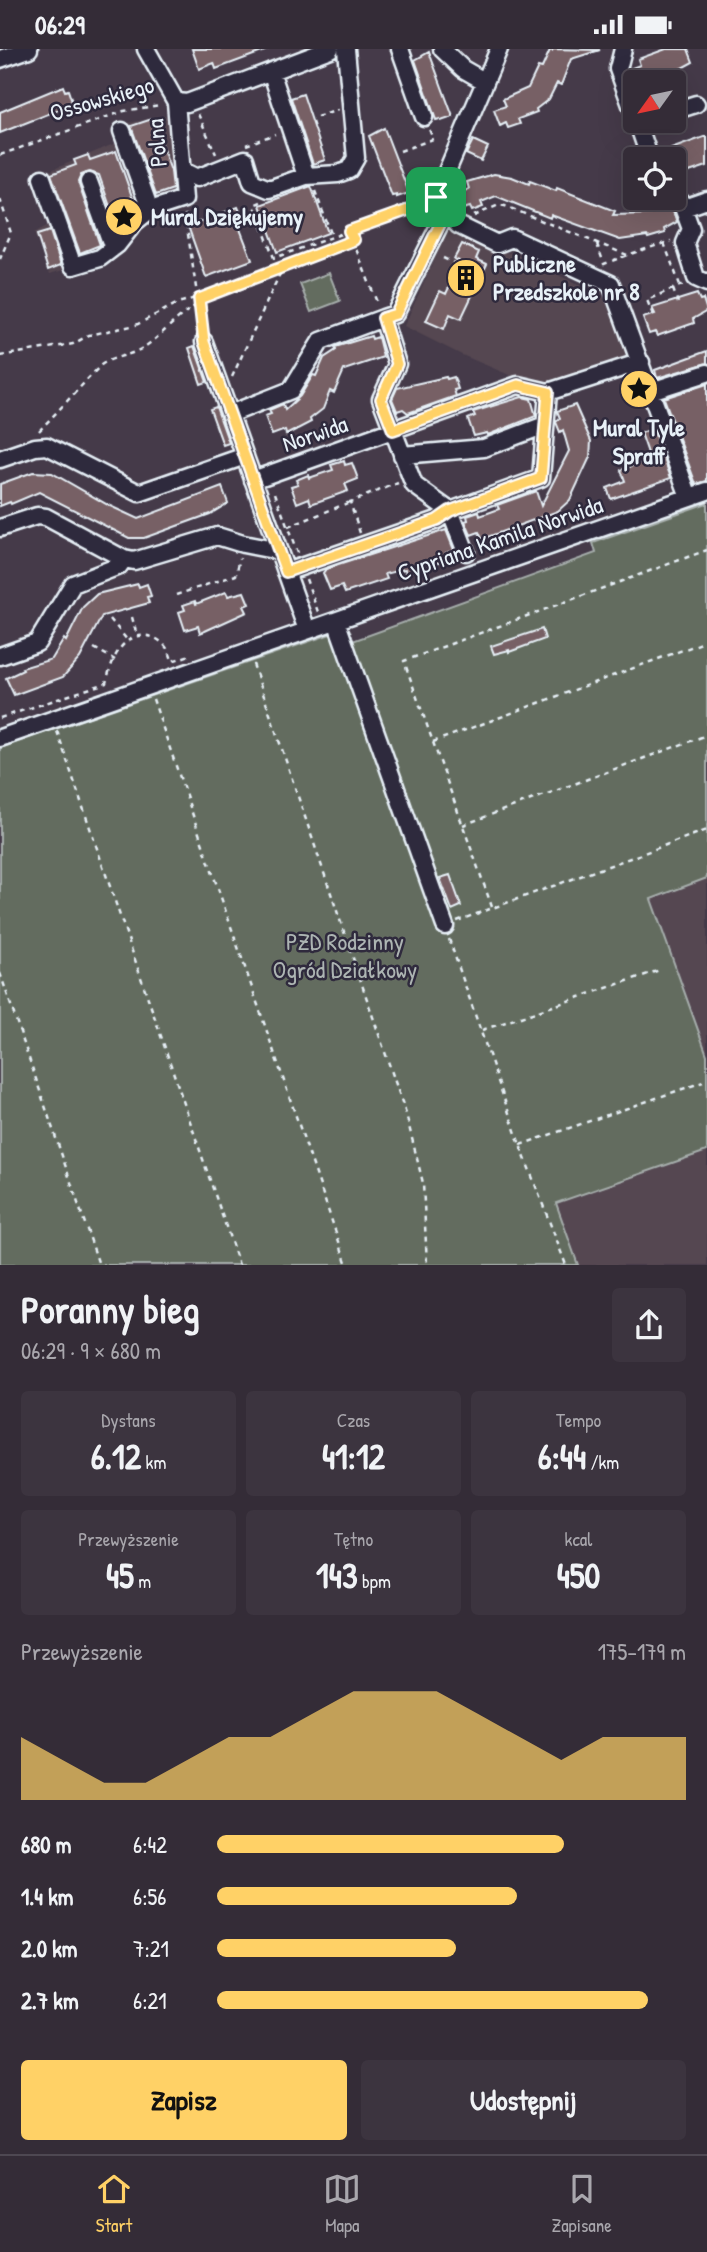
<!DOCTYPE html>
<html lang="pl">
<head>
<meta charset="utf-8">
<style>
	body { margin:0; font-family:"Patrick Hand",sans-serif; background:#3c343f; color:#f1f3f6; height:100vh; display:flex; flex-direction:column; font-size:26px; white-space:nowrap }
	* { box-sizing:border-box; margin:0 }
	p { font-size:23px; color:#a9a7ad }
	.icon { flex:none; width:38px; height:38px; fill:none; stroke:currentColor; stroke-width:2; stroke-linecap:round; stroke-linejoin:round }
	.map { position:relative; height:1216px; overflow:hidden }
	.details { display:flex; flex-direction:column; background:#342c37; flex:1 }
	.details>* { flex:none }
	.needle { width:46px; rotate:237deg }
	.controls { position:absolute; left:623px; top:21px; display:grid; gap:14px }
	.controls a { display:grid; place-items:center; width:63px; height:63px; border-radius:7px; background:#342c37; box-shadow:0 7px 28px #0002,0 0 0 2px #4e4852; font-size:35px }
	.pin { position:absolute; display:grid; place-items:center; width:60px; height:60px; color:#fff; margin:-30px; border-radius:14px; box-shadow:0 4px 10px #0006 }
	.round { display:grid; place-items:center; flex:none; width:74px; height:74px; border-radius:7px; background:#3c343f }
	.head { display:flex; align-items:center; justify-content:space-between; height:119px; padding:0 21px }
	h1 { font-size:38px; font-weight:700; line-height:52px }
	.stats { display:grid; grid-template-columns:repeat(3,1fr); gap:10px; height:119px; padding:7px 21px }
	.stats div { display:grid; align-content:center; border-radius:7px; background:#3c343f; text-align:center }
	.stats b { font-size:35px; font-weight:700 }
	.stats small { font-size:19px; font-weight:400 }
	.stats p { font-size:19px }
	.chart { height:196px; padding:14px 21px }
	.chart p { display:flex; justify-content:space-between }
	.chart svg { width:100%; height:126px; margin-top:7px; fill:#ffd166; opacity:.7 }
	.action { display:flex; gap:14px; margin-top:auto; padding:14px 21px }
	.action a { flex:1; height:80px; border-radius:7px; background:#ffd166; color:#111; font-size:28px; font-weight:700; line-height:80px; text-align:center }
	.action a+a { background:#3c343f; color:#f1f3f6 }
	ul { padding:0 21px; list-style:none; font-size:23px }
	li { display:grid; grid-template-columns:112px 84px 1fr; align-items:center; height:52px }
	li i { height:18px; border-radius:9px; background:#ffd166 }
	.status { display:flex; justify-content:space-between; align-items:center; height:49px; padding:0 35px; background:#342c37; direction:ltr }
	.status svg { height:19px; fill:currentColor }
	.tab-bar { display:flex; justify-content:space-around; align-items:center; height:98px; border-top:2px solid #4e4852; background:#342c37; font-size:19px; color:#a9a7ad }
	.tab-bar a { display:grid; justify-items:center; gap:4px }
	.tab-bar .on { color:#ffd166 }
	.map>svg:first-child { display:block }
	.built { fill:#544651 }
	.green { fill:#646c5f; stroke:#a6aeac; stroke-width:2 }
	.building { fill:#776165; stroke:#e8f1f8; stroke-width:2 }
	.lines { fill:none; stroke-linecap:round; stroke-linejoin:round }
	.minor-casing { stroke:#e8f1f8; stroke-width:21 }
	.path { stroke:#e8f1f8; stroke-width:2.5; stroke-dasharray:5 5; stroke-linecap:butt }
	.minor { stroke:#2f2a3d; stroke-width:16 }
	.route-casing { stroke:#fff; stroke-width:14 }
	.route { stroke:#ffd166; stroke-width:9 }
	.labels { text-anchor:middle; stroke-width:5; stroke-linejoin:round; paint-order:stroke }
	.street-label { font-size:24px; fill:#e8f1f8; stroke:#2f2a3d }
	.poi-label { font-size:24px; font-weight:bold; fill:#e8f1f8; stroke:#2f2a3d; text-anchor:start }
	.park-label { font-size:24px; fill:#adb5b3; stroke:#2f2a3d }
</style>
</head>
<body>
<div class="status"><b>06:29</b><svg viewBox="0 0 49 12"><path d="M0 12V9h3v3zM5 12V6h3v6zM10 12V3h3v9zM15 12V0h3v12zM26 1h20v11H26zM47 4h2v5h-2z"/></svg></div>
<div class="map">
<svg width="707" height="1216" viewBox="0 0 707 1216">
	<rect width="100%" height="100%" fill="#453a49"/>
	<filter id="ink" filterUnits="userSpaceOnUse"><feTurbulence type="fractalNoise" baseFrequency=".0143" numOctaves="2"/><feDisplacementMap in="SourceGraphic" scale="14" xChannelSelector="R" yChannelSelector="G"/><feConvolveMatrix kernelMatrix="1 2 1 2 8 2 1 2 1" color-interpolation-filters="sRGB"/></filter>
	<g filter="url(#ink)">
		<path class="built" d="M186 63 192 156 143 172 117 204 50 225 34 184 52 174 35 128 116 94 117 76Z
			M449 179 500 203 513 204 604 248 629 309 549 336 521 331 462 306 404 277Z
			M707 829V1006L651 849Z
			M707 1102V1216H578L556 1154Z"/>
		<path class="green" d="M329 224 340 252 311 263 300 235Z
			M707 454V829L651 850 707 1006V1102L556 1154 578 1216H0V699L345 580 350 593 596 504 593 494Z"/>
		<path class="building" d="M192 0H266L267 1 216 20 214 14 199 20Z
			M549 0 600 1 571 10 561 36 557 34 549 50 536 60 537 63 518 70 520 75 508 79 506 74 500 77 494 61 506 57 503 50 528 39 538 18 542 19 550 1 553 2Z
			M666 0H688L693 13 678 21 679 25 658 33H635V36L629 20 640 16 638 10Z
			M429 3 453 68 441 72 440 70 436 71 415 11Z
			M63 37 65 42 68 41 72 53 65 56 66 58 0 84V63Z
			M303 45 325 111 313 115 291 49Z
			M152 70 171 122 173 140 156 146 131 77Z
			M384 79 409 144 397 148V146L392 147 369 87Z
			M704 88H707V117L674 128V107L671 100Z
			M473 91 488 98 481 112 466 105Z
			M116 102 136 159 126 168 115 172 99 126 90 123 81 126 78 133 100 196 80 204 51 125 76 116 74 111 88 106 90 111Z
			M494 125 512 128 529 135 530 132 556 142 557 139 615 162 613 166 651 165 649 160 665 154 672 160 677 173 664 180 665 184 648 189 647 187 620 191 551 166 550 169 496 147 481 153 483 158 472 162 470 158 463 160 458 145 469 140 467 133Z
			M311 137 328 184 277 203 260 156Z
			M238 158 243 170 237 172 252 211 206 228 188 177Z
			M50 182 61 216 48 221 37 186Z
			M462 195 479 203 476 210 487 215 461 270 450 265 444 280 426 272 440 242 446 245 459 216V212L454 210Z
			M697 245 700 251 703 250 707 262 693 270 694 274 657 287 655 283 649 285 643 269 655 265 652 259Z
			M371 287 372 290 378 288 383 308 344 321 334 344 330 342 323 360 310 370 311 373 286 386 285 381 272 386 265 367 271 365 269 361 283 355 285 361 300 347 313 326 316 327 324 309 336 301 335 298Z
			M194 297 207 333 201 335 189 299Z
			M707 302V314L657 329 655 321Z
			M446 328 447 330 454 328 458 340 454 341 456 347 408 364 403 360 397 362 392 350 397 339Z
			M707 335V432L696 435 664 349Z
			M522 348 531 350 536 367 488 386 487 384 474 387 468 370 475 367 473 363Z
			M575 356 591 392 590 408 570 451 558 462 482 490 479 483 471 486 465 472 468 471 467 467 479 463 480 467 499 460 497 456 536 442 541 457 569 402 563 381 560 383 556 373 560 369 557 362Z
			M216 358 229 394 223 396 210 360Z
			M653 380 671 429 611 450 607 439 625 432 621 421 650 410 641 384Z
			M344 412 345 416 352 414 358 430 345 435 348 442 311 455 309 449 297 454 291 437 298 435 296 431 308 426 309 429 333 421 331 416Z
			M33 423 52 424 108 456 138 470 222 438 228 454 210 465 144 489H129L39 443 11 455 10 453 0 457V435Z
			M446 481 454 501 446 504 448 510 406 524 405 520 385 525 387 530 345 544 342 537 330 541 323 524 326 520Z
			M138 535 139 538 147 535 151 547 147 548 149 554 102 567 80 609 63 628 14 646 6 629 23 621 22 619 52 610 64 590 66 592 83 558 97 545Z
			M226 543 228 547 244 543 249 555 244 557 247 563 205 582 200 584 198 577 185 581 179 563 185 561 183 556 195 552 196 555Z
			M542 580 545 590 509 603V601L494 605 491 597Z
			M450 826 461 857 452 861 440 829Z"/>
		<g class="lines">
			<defs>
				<path id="minor" d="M400 0 424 68
					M442 0 463 20 484 32
					M499 0 436 148 458 176 497 195 512 189 611 235 689 448
					M623 0 618 20 635 67
					M0 10 29 0
					M176 53 187 54 330 0
					M674 62 696 55
					M637 72 650 110
					M122 82 150 161
					M183 122 197 129 245 110 252 133 269 140 306 127 271 22
					M306 127 338 125 349 121 356 109 346 0
					M42 129 73 217 100 209 117 196 135 173 150 161 184 150 176 53 146 0
					M89 133 113 199
					M674 149 681 153 691 180 685 194 696 229 707 234
					M684 159 707 151
					M204 293 307 581
					M651 342 707 324
					M230 365 291 341 321 292 383 269
					M402 406 484 399 545 376
					M0 410 35 398 47 397 139 444 245 407
					M253 431 518 336 548 343
					M0 479 37 467 46 468 124 510 134 512 217 487 243 495 279 502
					M466 503 450 462 541 429 548 343 641 313
					M286 523 437 471 450 462 414 436 381 350 397 315 383 269 395 265 447 161
					M339 580 445 877
					M0 607 37 594 73 535 119 517 124 510
					M0 689 707 442"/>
			</defs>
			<use href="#minor" class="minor-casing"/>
			<path class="path" d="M198 65 216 105
				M317 68 338 61
				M246 96 275 85
				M400 102 433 90 429 80
				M0 106 124 62 160 56
				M315 142 332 187
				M0 150 11 184 0 210
				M261 153 254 156 274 209 424 155
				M185 165 202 279
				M474 167 499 156 505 157 627 206 671 192
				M349 182 378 256
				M664 194 680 236
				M597 195 604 215 627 206
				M443 209 458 216
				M673 240 678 254
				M200 250 354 191
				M653 266 647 251 684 235
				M0 307 73 295 89 286 136 276 178 254 199 248
				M232 328 283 218
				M39 382 101 316C112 308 124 308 137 302 160 291 176 266 199 255
				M275 444 297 504
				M288 478 350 453
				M360 484 350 453 398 434
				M306 530 318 563
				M176 546 236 526 240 509
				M132 568 137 587
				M110 570 128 592
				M94 599 115 611
				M253 615 406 1065 423 1134 427 1216
				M153 650 347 1216
				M0 669 106 634C109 622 115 602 125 594 144 578 168 590 172 612L190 606
				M57 682 239 1216
				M433 693 707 592
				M463 776 707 686
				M492 858 404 612 707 501
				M457 872 707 781
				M449 890 520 1096 566 1216
				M0 924 99 1216
				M482 981 660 921
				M520 1096 703 1033"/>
			<use href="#minor" class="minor"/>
		</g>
	</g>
	<g class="lines" filter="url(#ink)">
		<defs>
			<path id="route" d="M436 148 447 161 396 265 383 269 397 315 381 350 393 381 518 336 548 343 541 429 450 462 437 471 286 523 204 293 199 250 354 191 349 182 425 155Z"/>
		</defs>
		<use href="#route" class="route-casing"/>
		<use href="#route" class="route"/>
	</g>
	<defs>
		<symbol id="sight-disc" viewBox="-11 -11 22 22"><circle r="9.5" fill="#ffd166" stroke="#2f2a3d"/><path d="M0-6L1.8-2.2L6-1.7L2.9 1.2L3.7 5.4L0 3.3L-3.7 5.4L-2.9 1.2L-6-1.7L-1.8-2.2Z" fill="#111"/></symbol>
		<symbol id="building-disc" viewBox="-11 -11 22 22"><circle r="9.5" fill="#ffd166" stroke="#2f2a3d"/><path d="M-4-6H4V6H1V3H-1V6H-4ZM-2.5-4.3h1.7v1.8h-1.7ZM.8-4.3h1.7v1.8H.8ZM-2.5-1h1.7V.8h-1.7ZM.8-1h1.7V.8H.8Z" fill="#111"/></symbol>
	</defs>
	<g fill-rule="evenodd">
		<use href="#sight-disc" x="102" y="146" width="44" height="44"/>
		<use href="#building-disc" x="444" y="207" width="44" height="44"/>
		<use href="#sight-disc" x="617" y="318" width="44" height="44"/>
	</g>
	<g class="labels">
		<g class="street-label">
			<text transform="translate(102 50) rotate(-16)" y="8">Ossowskiego</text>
			<text transform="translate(157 94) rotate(-95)" y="8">Polna</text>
			<text transform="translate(315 385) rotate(-19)" y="8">Norwida</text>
			<text transform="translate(500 490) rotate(-19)" y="8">Cypriana Kamila Norwida</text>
		</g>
		<g class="poi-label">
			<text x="151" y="176">Mural Dziękujemy</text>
			<text x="493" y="223">Publiczne<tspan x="493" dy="28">Przedszkole nr 8</tspan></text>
			<text x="639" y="387" text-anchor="middle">Mural Tyle<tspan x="639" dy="28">Spraff</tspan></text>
		</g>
		<g class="park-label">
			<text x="345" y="901">PZD Rodzinny<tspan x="345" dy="28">Ogród Działkowy</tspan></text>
		</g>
	</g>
</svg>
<div class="controls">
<a><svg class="needle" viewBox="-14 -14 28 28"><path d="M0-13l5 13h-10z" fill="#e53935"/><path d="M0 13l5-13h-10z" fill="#a9a7ad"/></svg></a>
<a><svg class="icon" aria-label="locate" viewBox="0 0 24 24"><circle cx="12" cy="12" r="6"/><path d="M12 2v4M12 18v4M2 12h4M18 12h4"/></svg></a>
</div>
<div class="pin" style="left:436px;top:148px;background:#1e9e55"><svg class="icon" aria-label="arrive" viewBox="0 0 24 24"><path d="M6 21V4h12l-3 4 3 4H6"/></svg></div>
</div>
<section class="details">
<div class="head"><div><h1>Poranny bieg</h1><p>06:29 · 9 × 680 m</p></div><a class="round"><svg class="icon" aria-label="share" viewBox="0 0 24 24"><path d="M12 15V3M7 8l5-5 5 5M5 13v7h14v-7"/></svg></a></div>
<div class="stats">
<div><p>Dystans</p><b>6.12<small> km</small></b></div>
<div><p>Czas</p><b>41:12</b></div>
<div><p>Tempo</p><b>6:44<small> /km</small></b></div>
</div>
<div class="stats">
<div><p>Przewyższenie</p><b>45<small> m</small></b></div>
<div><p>Tętno</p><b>143<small> bpm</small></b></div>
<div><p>kcal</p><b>450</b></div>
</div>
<div class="chart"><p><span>Przewyższenie</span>175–179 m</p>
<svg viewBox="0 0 160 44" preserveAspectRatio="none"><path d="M0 44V22L10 30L20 38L30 38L40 30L50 22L60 22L70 14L80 6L90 6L100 6L110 14L120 22L130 30L140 22L150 22L160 22V44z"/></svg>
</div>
<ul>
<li><b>680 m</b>6:42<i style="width:74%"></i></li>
<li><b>1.4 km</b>6:56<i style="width:64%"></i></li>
<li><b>2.0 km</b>7:21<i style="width:51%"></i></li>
<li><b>2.7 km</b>6:21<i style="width:92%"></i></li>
</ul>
<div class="action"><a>Zapisz</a><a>Udostępnij</a></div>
</section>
<nav class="tab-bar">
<a class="on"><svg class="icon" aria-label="home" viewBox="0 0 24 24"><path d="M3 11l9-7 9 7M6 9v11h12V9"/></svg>Start</a>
<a><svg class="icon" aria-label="map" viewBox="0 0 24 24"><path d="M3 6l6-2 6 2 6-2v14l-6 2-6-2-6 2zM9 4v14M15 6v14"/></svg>Mapa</a>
<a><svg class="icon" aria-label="saved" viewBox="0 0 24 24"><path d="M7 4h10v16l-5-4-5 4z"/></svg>Zapisane</a>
</nav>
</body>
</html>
